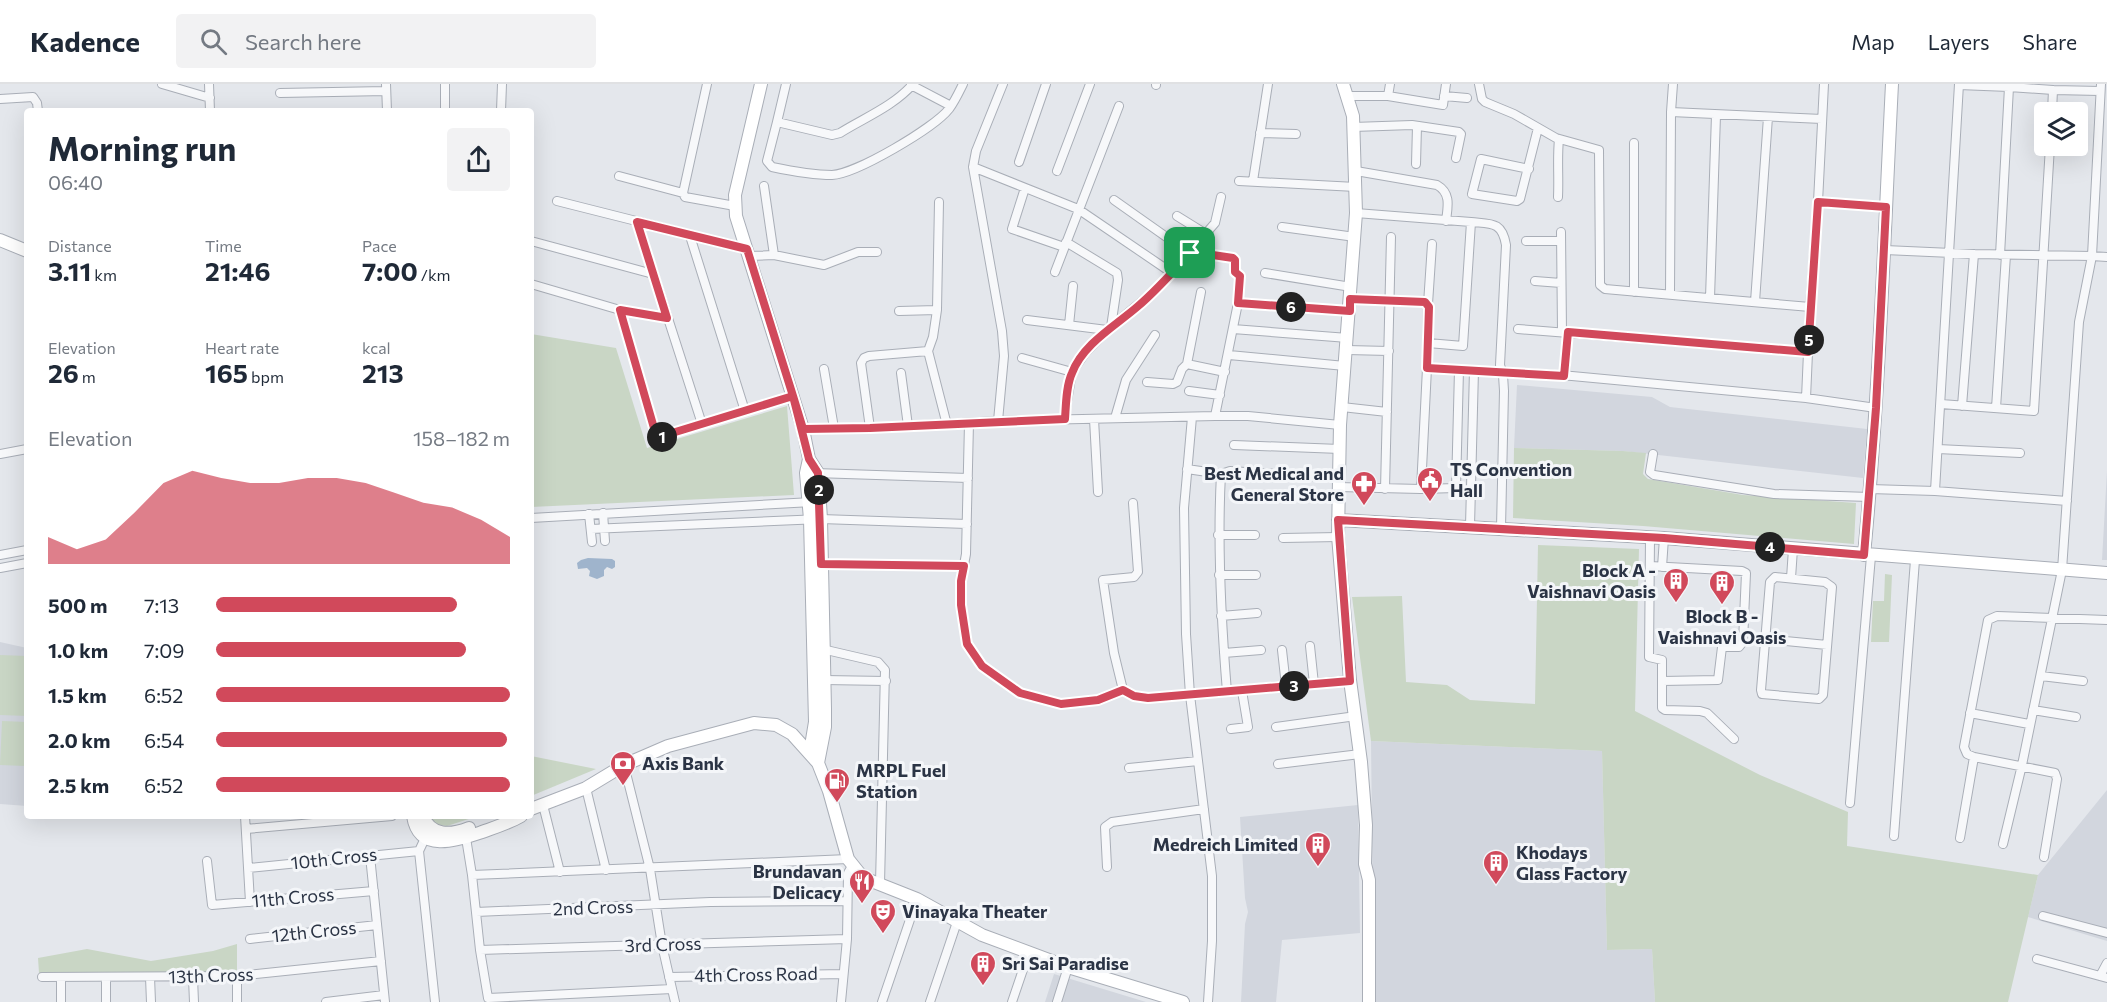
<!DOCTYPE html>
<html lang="en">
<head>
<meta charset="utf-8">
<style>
	body { margin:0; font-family:Commissioner,sans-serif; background:#f2f2f3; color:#1f2937; height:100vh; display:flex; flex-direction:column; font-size:22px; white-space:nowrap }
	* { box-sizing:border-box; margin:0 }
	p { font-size:20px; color:#747a83 }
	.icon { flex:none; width:33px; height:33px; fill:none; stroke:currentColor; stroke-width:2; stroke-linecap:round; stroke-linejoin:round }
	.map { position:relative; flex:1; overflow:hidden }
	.side { position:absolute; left:24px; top:24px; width:510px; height:711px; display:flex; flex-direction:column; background:#fff; border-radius:6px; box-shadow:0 6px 24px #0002 }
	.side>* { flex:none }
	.controls { position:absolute; left:2034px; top:18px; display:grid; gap:12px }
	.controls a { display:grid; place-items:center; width:54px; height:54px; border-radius:6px; background:#fff; box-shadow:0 6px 24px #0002; font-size:30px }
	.pin { position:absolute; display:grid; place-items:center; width:51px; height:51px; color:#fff; margin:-26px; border-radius:12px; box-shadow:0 3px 9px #0006 }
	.km { position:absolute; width:30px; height:30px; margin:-15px; border-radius:50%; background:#222; color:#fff; font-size:16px; line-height:30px; text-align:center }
	.round { display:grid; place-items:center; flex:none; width:63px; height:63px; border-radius:6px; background:#f2f2f3 }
	.headline { display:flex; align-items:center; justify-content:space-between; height:102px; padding:0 24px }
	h1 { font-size:33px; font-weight:700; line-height:45px }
	.figures { display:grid; grid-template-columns:repeat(3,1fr); gap:9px; height:102px; padding:6px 24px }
	.figures div { display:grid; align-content:center }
	.figures b { font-size:26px; font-weight:700 }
	.figures small { font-size:16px; font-weight:400 }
	.figures p { font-size:16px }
	.chart { height:168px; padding:12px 24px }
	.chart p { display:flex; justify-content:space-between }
	.chart svg { width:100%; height:108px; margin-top:6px; fill:#d1495b; opacity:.7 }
	ul { padding:0 24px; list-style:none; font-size:20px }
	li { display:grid; grid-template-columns:96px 72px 1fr; align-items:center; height:45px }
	li i { height:15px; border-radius:8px; background:#d1495b }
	header { display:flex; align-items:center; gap:36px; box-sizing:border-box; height:84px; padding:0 30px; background:#fff; border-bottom:2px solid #e0e1e3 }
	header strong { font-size:28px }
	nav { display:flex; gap:33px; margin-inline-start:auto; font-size:21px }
	.search { width:420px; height:54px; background:#f2f2f3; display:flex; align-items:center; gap:15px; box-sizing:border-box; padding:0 21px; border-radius:6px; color:#747a83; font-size:22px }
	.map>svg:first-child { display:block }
	.built { fill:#d2d6de }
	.green { fill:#c9d6c5 }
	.water { fill:#9fb4cc }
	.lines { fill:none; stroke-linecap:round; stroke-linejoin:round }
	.street-casing { stroke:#a9aeb7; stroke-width:10 }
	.secondary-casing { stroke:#a9aeb7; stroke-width:14 }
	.street { stroke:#f7f8fa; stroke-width:8 }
	.secondary { stroke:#fff; stroke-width:12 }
	.route-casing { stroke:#fff; stroke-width:12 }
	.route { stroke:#d1495b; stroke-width:8 }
	.labels { text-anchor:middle; stroke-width:6; stroke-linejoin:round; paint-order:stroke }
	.poi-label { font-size:18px; font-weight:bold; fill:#2b3445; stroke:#f4f6f9; text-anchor:start }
	.street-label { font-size:18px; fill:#2b3445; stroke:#f4f6f9 }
</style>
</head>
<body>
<header>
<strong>Kadence</strong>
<div class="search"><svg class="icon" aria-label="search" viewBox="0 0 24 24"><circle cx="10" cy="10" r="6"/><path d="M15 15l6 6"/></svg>Search here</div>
<nav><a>Map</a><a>Layers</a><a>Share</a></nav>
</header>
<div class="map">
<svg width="2107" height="918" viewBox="0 0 2107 918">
	<rect width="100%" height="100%" fill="#e4e7ec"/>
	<path class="built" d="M1517 301 1652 313 1670 323 1867 345 1863 394 1623 367 1514 364Z
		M2107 387V476H2102Z
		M0 558 27 564V722L0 720Z
		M1371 657 1602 667 1607 866 1652 865 1655 918H1374Z
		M2107 706V857L2028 833 2038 791Z
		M1358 721 1360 849 1282 856 1276 918H1241L1245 840 1248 828 1245 814 1240 733Z
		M1054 890 1146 918H1045Z"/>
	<path class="green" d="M531 250 616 264 647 364 787 322 794 411 531 423Z
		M1514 364 1623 367 1646 369 1643 390 1648 395 1743 411 1856 419 1854 460 1643 442 1513 434Z
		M1538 461 1639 465 1635 627 1760 691 1848 728 1847 762 2038 791 2008 918H1655L1652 865 1607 866 1602 667 1371 657 1352 513 1402 512 1406 598 1447 601 1470 616 1535 620Z
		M1885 490 1892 491 1889 558H1871L1873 517H1884Z
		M0 571 27 572V632L0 631Z
		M2 637 27 638 25 682 0 681Z
		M531 672 596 685 531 712Z
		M428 732H478L447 742 433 740Z
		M237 860V890L39 889 38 874 87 865 151 877 213 867Z"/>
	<path class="water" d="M588 474 612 475 615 477V483L612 485 607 483 604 486V492L597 495 589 492 590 487 587 484 578 485 577 479 581 476Z"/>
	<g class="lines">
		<defs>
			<path id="street" d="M162 0 210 14
				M209 0 210 27
				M386 0 387 27
				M445 0V27
				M707 0 683 109 685 113 735 122
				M786 0 777 38 832 51 840 49C864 34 894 22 913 0
				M1479 0 1482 15 1485 18 1514 30 1556 54 1599 66 1600 196V201L1605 205 1810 223 1806 314 1876 324
				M911 1 951 22
				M1156 1V0
				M1959 1 2009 3 2000 171
				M2009 3 2053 6 2052 28
				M2053 6 2100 7
				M280 9 386 7
				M1348 12H1388L1390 0
				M1388 12 1443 21 1446 0
				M1444 12 1467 14
				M0 15 33 13 37 19 38 27
				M501 27 502 0
				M1671 28 1822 35
				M777 38 767 77 772 83C791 87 813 91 832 91 856 90 934 44 949 25 955 17 959 8 963 0
				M1353 43 1412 41 1459 48 1461 50 1456 74
				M1260 49 1296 50
				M1019 78 1046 0
				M1416 80 1417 42
				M973 83 1078 125 1172 189
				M1529 85 1481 75 1472 110 1517 117 1520 115 1538 44
				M1057 87 1090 0
				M1356 87 1437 101C1451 109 1448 122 1446 137
				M619 92 683 109
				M1239 97 1356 103
				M1253 97 1268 0
				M764 102 774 171
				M1025 104 1012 145 1064 163
				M1558 113C1559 93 1557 75 1559 55
				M1114 116 1189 169
				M557 117 747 165
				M939 118 937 226 933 253 928 267 947 341
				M1818 118 1886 123
				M1356 129 1471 138 1463 262 1428 259
				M1177 132 1206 150
				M637 138 702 340
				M1471 138C1491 140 1502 137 1506 161L1500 281 1503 291 1504 307 1501 444
				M1282 143 1355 153
				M1561 148 1562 247
				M690 152 745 327
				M531 157 653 190
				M1526 157H1561
				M1066 158 1117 189 1118 196 1111 243
				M1193 165 1206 170 1233 174 1235 176V188L1240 192 1238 219 1215 332
				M1885 166 1974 170 2092 172 2101 0
				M749 172 774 171 824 181 858 168H877
				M1055 188 1119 22
				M1265 189 1351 203
				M1535 197 1561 199
				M531 200 620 226 667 234
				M1201 208 1187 280 1225 288
				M1634 208V59
				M1670 210 1671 28 1673 0
				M1710 214 1716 31
				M1350 215 1425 218 1428 220 1427 284 1572 292 1806 314
				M1755 218 1768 33
				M1238 219 1350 227
				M1428 220 1432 160
				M1810 223 1818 118 1824 0
				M620 226 656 351 659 353 793 312
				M899 227 937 226
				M1027 236 1107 246
				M1069 241 1073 202
				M1233 245 1348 254
				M1518 245 1808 268
				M1347 266 1389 267
				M1229 271 1345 282
				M1022 274 1072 288
				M824 285 834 344
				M901 289 908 342
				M1565 292 1568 248
				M1147 298 1173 300 1177 298 1182 285 1187 280
				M1189 307 1220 311
				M1941 320 2034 327 2050 62
				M1962 322 1974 170
				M1342 323 1387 328
				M1996 324 2006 171
				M1192 333 1184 424 1186 550 1190 611 1212 792V857L1208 918
				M1115 334 1126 296 1155 251
				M1064 335 1072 288 1086 268 1107 246 1158 204 1189 169 1215 139 1221 113
				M1094 335 1098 408
				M998 337 1004 272 1002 247 973 83 976 67 1003 0
				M969 339 966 470 961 497V521L967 560 982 582 1020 609 1061 620 1098 616 1123 606
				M870 344 861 279 864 274 869 272 928 267
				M803 345 870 344 998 337 1215 332H1248L1340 341
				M1234 361 1340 365
				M1938 365 2020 369
				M0 370 27 365
				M1653 370 1650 388 1654 391 1774 410 1870 413
				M1187 385 1221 390
				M815 389 968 394
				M1338 403 1421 405 1456 404 1459 286
				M1385 405 1391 153
				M1421 405 1427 284
				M1870 405 1935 407 2067 417
				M1935 407 1959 0
				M1133 419 1138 488 1134 493 1103 496 1114 569 1123 606 1134 612 1148 614 1350 596
				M603 429 605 457
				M589 430 592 458
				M531 434 812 418
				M1470 442 1474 286
				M591 445 821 435 967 440
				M1218 451H1255
				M1283 454 1338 453
				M0 471 27 466
				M821 480 964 482
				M1650 482 1742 487 1746 489 1743 558 1739 563H1722L1718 596 1662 597V576L1649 573 1650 454
				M1662 483 1664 454
				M0 484 27 479
				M1219 491H1256
				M1775 493 1825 498 1832 503 1823 611 1819 615 1762 610 1761 606 1770 498Z
				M1791 494 1793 465
				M1221 532 1257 529
				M1765 555 1827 561
				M1310 562 1314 600
				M822 565 878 578 885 586 880 800
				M1282 566 1286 602
				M1224 569 1261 566
				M2041 592 2083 597
				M824 596 886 597
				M1662 597V624L1665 626 1700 627 1707 629 1734 655
				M1227 608C1221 535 1217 463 1221 390L1230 387 1339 394
				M2033 626 2076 633
				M1970 629 2029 640
				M1276 643 1356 632
				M1231 645 1248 643 1242 607
				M1278 680 1360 670
				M624 681 650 785 662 861 675 918
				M1129 684 1198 677
				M586 704 606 786
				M1850 719 1871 472
				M543 721 560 788
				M245 732 250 818
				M246 745 392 732
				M427 750 419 767 435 918
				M1894 752 1915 476
				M466 754 472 791 480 866 488 914 672 905
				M1960 754 1974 673
				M2003 760 2022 681 2062 486 2079 238 2092 172 2107 173
				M370 772 385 918
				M2044 773 2057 695 2055 689 1974 673 1967 670 1964 663 1988 536 1997 532 2107 536
				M207 777 212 821 374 807
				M1107 783 1105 743 1112 738 1204 725
				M249 784 419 767
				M472 791 848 775
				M476 828 710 818 847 817
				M2043 832 2107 849
				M250 855 377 841
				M480 866 847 855
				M2037 875 2107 894
				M237 892V918
				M2100 892 2107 879
				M42 893 237 892 381 877
				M150 893 151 918
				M669 893 843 890
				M61 894V918
				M193 894 194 918
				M106 918V894
				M326 918 384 911
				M841 918 847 855 848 789 852 782
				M882 918 917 815
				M930 918 957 838
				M1012 918 1029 868
				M1057 918 1068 883"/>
			<path id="secondary" d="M761 0 735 111 736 132 803 345 809 375 818 389 821 435 825 625V643L818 679
				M1343 0 1353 32 1356 129 1340 341 1338 452 1350 596 1361 678 1366 741 1365 780 1369 796V918
				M0 156 27 167
				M809 375 806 389 810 435 815 638 810 668
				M1338 436 1664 454 2107 489
				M1864 471C1879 315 1884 157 1892 0
				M531 725 586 704 624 681 668 662 754 639 776 641 792 650 818 679 829 707 848 775 860 790 869 796 917 815 982 851 1068 883 1183 918
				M413 732C419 770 458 756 482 748 496 743 509 739 521 732
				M423 732C431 753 451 751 469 744"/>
		</defs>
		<use href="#street" class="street-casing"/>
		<use href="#secondary" class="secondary-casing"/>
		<use href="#street" class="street"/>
		<use href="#secondary" class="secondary"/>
	</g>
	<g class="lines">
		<defs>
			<path id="route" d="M1190 169C1173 188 1156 207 1137 223 1115 242 1083 260 1072 289 1066 302 1066 321 1065 335L870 344 803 345 793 312 659 353 656 351 620 226 667 234 637 138 747 165 793 312 809 375 818 389 821 480 964 482 961 497V521L967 560 982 582 1020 609 1061 620 1098 616 1123 606 1134 612 1148 614 1350 597 1338 436 1664 454 1864 471 1876 324 1886 123 1818 118 1808 268 1568 248 1564 292 1427 284 1429 223 1425 218 1350 215V227L1238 219 1240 192 1235 188V176L1233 174 1206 170 1193 165 1190 169"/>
		</defs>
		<use href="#route" class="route-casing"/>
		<use href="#route" class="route"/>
	</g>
	<defs>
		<symbol id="civic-pin" viewBox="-11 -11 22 30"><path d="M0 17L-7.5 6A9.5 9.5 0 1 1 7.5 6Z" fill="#d1495b" stroke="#f4f6f9"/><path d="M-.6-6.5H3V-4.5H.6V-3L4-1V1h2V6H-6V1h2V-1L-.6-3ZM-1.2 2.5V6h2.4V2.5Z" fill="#fff"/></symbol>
		<symbol id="pharmacy-pin" viewBox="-11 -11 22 30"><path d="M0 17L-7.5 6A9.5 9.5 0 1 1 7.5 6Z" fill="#d1495b" stroke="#f4f6f9"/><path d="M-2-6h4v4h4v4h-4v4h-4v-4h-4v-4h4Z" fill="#fff"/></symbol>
		<symbol id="building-pin" viewBox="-11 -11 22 30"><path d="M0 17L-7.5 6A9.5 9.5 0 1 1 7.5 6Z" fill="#d1495b" stroke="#f4f6f9"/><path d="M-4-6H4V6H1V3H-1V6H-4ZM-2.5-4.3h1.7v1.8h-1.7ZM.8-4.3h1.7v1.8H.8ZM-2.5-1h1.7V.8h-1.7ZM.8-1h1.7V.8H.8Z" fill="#fff"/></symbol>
		<symbol id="bank-pin" viewBox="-11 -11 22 30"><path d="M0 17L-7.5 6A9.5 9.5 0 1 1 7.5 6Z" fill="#d1495b" stroke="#f4f6f9"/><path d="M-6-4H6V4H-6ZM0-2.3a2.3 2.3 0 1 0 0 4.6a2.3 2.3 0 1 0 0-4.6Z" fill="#fff"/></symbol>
		<symbol id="fuel-pin" viewBox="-11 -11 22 30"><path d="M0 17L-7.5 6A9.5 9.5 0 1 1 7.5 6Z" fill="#d1495b" stroke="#f4f6f9"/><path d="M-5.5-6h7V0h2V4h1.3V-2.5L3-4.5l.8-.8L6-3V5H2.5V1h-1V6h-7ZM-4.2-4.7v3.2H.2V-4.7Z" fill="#fff"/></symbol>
		<symbol id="restaurant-pin" viewBox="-11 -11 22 30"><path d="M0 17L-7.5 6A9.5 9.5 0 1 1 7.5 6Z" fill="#d1495b" stroke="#f4f6f9"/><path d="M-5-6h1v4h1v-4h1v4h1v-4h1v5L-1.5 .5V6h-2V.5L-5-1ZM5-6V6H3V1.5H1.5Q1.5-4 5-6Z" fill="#fff"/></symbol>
		<symbol id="theatre-pin" viewBox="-11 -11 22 30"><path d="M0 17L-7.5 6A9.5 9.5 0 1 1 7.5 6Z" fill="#d1495b" stroke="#f4f6f9"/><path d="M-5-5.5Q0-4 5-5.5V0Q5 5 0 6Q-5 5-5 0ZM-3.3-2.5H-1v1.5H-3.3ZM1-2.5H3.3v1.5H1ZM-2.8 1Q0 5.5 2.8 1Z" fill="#fff"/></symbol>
	</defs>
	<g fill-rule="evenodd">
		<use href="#civic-pin" x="1415" y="381" width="30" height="40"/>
		<use href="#pharmacy-pin" x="1349" y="385" width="30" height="40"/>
		<use href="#building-pin" x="1661" y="482" width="30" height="40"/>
		<use href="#building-pin" x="1707" y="484" width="30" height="40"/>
		<use href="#bank-pin" x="608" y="665" width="30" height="40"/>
		<use href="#fuel-pin" x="822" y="682" width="30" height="40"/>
		<use href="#building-pin" x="1303" y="746" width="30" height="40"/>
		<use href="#building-pin" x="1481" y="764" width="30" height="40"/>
		<use href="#restaurant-pin" x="847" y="783" width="30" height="40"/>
		<use href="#theatre-pin" x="868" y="813" width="30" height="40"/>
		<use href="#building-pin" x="968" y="865" width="30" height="40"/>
	</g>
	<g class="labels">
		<g class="poi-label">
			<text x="1450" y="392">TS Convention<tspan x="1450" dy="21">Hall</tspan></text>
			<text x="1344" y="396" text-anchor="end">Best Medical and<tspan x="1344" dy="21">General Store</tspan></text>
			<text x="1656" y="493" text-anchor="end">Block A -<tspan x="1656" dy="21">Vaishnavi Oasis</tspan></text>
			<text x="1722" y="539" text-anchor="middle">Block B -<tspan x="1722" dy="21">Vaishnavi Oasis</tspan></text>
			<text x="642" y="686">Axis Bank</text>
			<text x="856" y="693">MRPL Fuel<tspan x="856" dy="21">Station</tspan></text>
			<text x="1298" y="767" text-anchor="end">Medreich Limited</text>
			<text x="1516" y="775">Khodays<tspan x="1516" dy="21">Glass Factory</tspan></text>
			<text x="842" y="794" text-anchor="end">Brundavan<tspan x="842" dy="21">Delicacy</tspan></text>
			<text x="902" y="834">Vinayaka Theater</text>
			<text x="1002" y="886">Sri Sai Paradise</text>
		</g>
		<g class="street-label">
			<text transform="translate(334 775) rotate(-6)" y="6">10th Cross</text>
			<text transform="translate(293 814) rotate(-5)" y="6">11th Cross</text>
			<text transform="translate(593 824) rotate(-2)" y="6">2nd Cross</text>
			<text transform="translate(314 848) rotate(-6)" y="6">12th Cross</text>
			<text transform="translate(663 861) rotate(-2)" y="6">3rd Cross</text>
			<text transform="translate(756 891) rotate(-1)" y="6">4th Cross Road</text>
			<text transform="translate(211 892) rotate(-2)" y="6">13th Cross</text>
		</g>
	</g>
</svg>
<div class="controls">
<a><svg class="icon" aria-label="layers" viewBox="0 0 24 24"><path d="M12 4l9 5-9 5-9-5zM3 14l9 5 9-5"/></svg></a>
</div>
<div class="pin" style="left:1190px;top:169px;background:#1e9e55"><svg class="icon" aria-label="arrive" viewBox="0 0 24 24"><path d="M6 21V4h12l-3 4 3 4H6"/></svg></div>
<b class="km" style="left:662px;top:353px">1</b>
<b class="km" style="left:819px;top:406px">2</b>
<b class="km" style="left:1294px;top:602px">3</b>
<b class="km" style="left:1770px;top:463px">4</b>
<b class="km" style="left:1809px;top:256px">5</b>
<b class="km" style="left:1291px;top:223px">6</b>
<section class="side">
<div class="headline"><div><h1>Morning run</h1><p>06:40</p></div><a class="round"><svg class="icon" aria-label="share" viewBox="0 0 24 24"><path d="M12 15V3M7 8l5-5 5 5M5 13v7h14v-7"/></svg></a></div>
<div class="figures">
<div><p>Distance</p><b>3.11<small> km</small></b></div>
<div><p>Time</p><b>21:46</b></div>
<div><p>Pace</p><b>7:00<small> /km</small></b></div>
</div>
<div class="figures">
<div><p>Elevation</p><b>26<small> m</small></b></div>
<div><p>Heart rate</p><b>165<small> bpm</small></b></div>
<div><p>kcal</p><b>213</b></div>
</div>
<div class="chart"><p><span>Elevation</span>158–182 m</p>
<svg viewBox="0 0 160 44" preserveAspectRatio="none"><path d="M0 44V33L10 38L20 34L30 23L40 11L50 6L60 9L70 11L80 11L90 9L100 9L110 11L120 15L130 19L140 21L150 26L160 33V44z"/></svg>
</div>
<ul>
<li><b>500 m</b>7:13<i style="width:82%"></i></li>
<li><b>1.0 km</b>7:09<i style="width:85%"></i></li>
<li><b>1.5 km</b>6:52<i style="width:100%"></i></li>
<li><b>2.0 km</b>6:54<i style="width:99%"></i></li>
<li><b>2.5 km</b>6:52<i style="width:100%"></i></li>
</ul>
</section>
</div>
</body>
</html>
